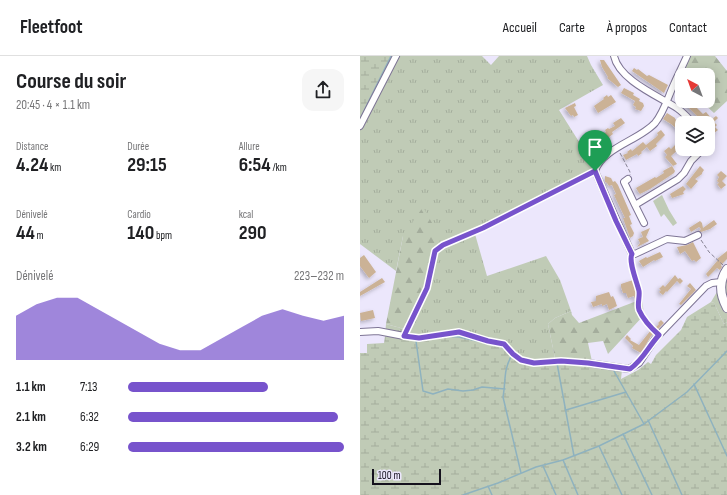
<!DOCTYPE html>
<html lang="fr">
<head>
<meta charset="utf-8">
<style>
	body { margin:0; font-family:"Sofia Sans Condensed",sans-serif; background:#f6f6f6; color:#202124; height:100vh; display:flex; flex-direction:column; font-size:15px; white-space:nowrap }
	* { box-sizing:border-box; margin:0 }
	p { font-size:13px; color:#757577 }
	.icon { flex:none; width:22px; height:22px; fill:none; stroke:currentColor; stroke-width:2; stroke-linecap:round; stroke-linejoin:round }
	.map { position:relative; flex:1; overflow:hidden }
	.panel { display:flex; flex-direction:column; background:#fff; width:360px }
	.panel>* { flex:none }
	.needle { width:26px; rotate:319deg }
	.controls { position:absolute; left:315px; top:12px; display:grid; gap:8px }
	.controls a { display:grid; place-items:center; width:40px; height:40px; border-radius:8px; background:#fff; box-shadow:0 2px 10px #0003; font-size:20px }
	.scale { position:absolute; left:12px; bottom:10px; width:69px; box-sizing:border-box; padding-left:4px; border:2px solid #15121e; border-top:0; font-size:11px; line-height:14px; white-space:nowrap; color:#15121e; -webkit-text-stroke:3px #ece7fc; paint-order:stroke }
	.pin { position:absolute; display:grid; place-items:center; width:34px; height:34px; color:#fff; margin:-41px -17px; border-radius:50% 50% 50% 0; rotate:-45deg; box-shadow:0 0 4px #0007 }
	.pin .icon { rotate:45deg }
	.round { display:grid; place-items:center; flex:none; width:42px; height:42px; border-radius:12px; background:#f6f6f6 }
	.headline { display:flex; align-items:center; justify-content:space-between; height:68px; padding:0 16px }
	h1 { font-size:22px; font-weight:700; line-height:30px }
	.figures { display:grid; grid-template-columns:repeat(3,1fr); gap:6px; height:68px; padding:4px 16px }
	.figures div { display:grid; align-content:center }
	.figures b { font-size:20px; font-weight:700 }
	.figures small { font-size:11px; font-weight:400 }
	.figures p { font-size:11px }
	.chart { height:112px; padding:8px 16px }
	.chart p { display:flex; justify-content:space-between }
	.chart svg { width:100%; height:72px; margin-top:4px; fill:#7753cc; opacity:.7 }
	ul { padding:0 16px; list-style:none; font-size:13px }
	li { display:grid; grid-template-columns:64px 48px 1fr; align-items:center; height:30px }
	li i { height:10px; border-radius:5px; background:#7753cc }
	header { display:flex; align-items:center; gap:24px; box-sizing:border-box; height:56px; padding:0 20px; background:#fff; border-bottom:1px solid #e0e0e0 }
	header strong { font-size:19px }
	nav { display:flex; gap:22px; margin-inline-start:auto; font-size:14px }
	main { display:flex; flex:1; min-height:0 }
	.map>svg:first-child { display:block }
	.grass { fill:url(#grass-tufts) }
	.forest { fill:url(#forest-firs) }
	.wetland { fill:url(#wetland-marsh) }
	.park { fill:#c0cbb6 }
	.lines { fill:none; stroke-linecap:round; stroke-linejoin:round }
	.stream { stroke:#8eb2bf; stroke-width:1.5 }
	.building { fill:#cbb296; filter:url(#shadow) }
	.minor-casing { stroke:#7e7595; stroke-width:8 }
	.major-casing { stroke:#7e7595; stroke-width:10 }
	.path { stroke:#878394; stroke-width:1; stroke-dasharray:4 2; stroke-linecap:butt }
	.minor { stroke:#fff; stroke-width:6 }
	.major { stroke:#fff; stroke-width:8 }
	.route-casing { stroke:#fff; stroke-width:8 }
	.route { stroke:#7753cc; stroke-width:5 }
</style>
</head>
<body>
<header>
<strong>Fleetfoot</strong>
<nav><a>Accueil</a><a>Carte</a><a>À propos</a><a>Contact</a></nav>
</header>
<main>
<section class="panel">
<div class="headline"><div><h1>Course du soir</h1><p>20:45 · 4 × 1.1 km</p></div><a class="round"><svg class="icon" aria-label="share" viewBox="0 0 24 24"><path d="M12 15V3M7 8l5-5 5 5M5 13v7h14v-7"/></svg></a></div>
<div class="figures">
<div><p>Distance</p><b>4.24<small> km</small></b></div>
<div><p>Durée</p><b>29:15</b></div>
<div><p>Allure</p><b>6:54<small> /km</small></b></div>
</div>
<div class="figures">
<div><p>Dénivelé</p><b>44<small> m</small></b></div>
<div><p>Cardio</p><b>140<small> bpm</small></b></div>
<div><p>kcal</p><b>290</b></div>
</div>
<div class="chart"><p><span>Dénivelé</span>223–232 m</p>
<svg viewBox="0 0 160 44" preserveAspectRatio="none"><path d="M0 44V17L10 10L20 6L30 6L40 13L50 20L60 27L70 34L80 38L90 38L100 31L110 24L120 17L130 13L140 17L150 20L160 17V44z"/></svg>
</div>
<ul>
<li><b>1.1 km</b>7:13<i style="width:65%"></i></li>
<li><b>2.1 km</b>6:32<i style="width:97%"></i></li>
<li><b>3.2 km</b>6:29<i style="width:100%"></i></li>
</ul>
</section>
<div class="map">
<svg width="367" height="439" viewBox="0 0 367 439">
	<defs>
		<pattern id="grass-tufts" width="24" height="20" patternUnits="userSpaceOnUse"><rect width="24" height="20" fill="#c0cbb6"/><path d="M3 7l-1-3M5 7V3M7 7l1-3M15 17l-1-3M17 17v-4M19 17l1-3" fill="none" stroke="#a4ad9c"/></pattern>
		<pattern id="forest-firs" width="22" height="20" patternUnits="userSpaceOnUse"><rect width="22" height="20" fill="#c0cbb6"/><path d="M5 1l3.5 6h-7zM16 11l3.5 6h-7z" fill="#a4ad9c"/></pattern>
		<pattern id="wetland-marsh" width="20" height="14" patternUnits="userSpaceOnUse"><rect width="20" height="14" fill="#c0cbb6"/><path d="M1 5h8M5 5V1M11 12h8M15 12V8" fill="none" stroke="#a4ad9c"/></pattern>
		<filter id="shadow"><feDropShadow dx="-2" dy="2" stdDeviation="2" flood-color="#0004"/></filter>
	</defs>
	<rect width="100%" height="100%" fill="#ece7fc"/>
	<path class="grass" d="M34 0H122L131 9 139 0H227L231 9 243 29 199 54 233 108V118L115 178 127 220 186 200 200 224 211 255 195 262 188 268 196 307 175 308 166 307 156 303 140 289 106 280 93 279 55 284 25 280 26 268 48 274 43 180 36 215 0 188V67Z
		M367 219V266L364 268 354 247 351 246Z"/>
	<path class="forest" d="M330 0H355L367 15V45L354 57 341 45H348V19H322V27L319 25Z
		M63 151 80 181 78 203 67 241 48 274 26 268 43 180Z
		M282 243 284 259 248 298 243 285 228 287 233 310 203 306 196 307 188 268 195 262 211 255 212 259 219 267Z"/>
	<path class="wetland" d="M0 0H34L0 67Z
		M351 246 354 247 364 268 367 266V439H0V297H7V288L24 287 25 280 55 284 93 279 106 280 140 289 156 303 166 307 175 308 203 306 262 314 261 323 278 314 288 306 291 308 296 299 321 274 327 261Z"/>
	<path class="park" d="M302 139 309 154 317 167 313 170 304 158 301 161 293 145Z"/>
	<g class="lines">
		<path class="stream" d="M0 63 31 0
			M197 307 214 400
			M254 315 284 368
			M334 328 367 400
			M145 333 122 331 113 334 103 335 88 333 73 338 63 335 56 285 83 280 99 281 140 290 152 299C143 314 146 325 143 341L161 417
			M206 354 266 336
			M288 364 322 439
			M263 378 292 439
			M239 390 262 439
			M203 404 218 439
			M183 410 196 439
			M128 430 132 439
			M103 439 138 427 176 411 203 404 239 390 284 368 327 336 367 295"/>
	</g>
	<path class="building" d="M240 4H244L261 29 258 31 247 22 248 21 242 11Z
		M274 12 277 14 278 13 287 20 289 19 308 29 304 37 272 15Z
		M264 32 274 37 273 39 280 43 279 45 283 47 284 50 281 55 275 53 276 51 273 49 275 45 261 37Z
		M247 39 248 41 251 39 256 46 238 57 234 50 244 43 243 42Z
		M330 45 343 58 346 56 352 63 356 60 358 62 354 66 357 69 355 71 358 74 353 78 348 72V67H342L337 60 326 49Z
		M215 47 216 50 214 51 218 59 214 61 213 59 211 60 205 52Z
		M307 57 315 62V63L322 68V77L311 68 303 63Z
		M261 62 265 67 252 76 253 78 245 84 242 79 246 76 245 74 248 72 249 73 255 70 253 67Z
		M301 74 305 79 296 88 297 90 290 95 287 91 281 96 282 97 278 100 277 98 266 104 263 99 268 97 267 96 271 93 272 95 283 86 286 89 295 82 298 79 297 77Z
		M317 87 321 91 311 100 317 108 313 110 305 101 307 99 304 95 309 91 311 93Z
		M312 110 315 115 314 117 290 133 280 138 279 137 276 132 295 121 296 122 304 117 303 115Z
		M340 110 344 114 342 117V118L335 123 338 125 331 133 326 128Z
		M361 115 367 120 362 125 366 129 361 133 357 128 359 127 357 125 359 121 357 119Z
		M245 120 251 122 253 126 255 125 258 129 271 159 269 160 272 168 270 169 274 177 273 180 270 182 263 162H265L254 139 256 138 252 129 249 130 247 127 245 126Z
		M323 130 326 133 323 136 324 138 312 142 310 138Z
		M354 164 357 168 350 173 341 176 339 175 341 173 339 171 331 176 329 172 340 165 342 167 343 172Z
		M290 172 286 181 289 185 277 191 280 187 278 183 283 181 281 176Z
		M333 186 341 202 336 206 334 204 332 205 325 195 320 198 317 191 327 189Z
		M367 195V203L361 209 362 211 360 214 357 212 348 221 346 218 358 204 357 203Z
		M300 196 303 201 295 205 294 204 283 211 279 205 286 201 287 202Z
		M4 199 16 216 9 222 0 210V202Z
		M315 219 318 223 320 222 323 225 320 228 317 225 307 236 306 235 303 239 299 236 301 234 299 233 303 229 305 231Z
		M22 222 25 226 0 240V236Z
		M273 224 279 246 276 247 274 240 268 242 266 237H263L261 231V228Z
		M330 227 336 234 321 249 319 248 331 233 327 230Z
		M249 236 251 241 253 240 255 244 257 250 249 254 247 248 242 250V248L233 251 231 246 236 245V240Z
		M13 254 15 262 1 265 0 257Z
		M301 264 304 267 291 280 281 297 272 292 273 290 265 282 267 279 271 283 270 284 279 289 291 274 292 275 299 268 298 267Z"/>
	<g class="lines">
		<defs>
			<path id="minor" d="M254 0C259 24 298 40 317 52 324 57 328 62 333 67
				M327 0C323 9 318 19 314 28 308 41 304 56 295 67 280 84 242 92 235 115L257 165 272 198H275L307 183 325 185 338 179
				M0 70 36 0
				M268 123 264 126 275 149
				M284 167 275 149 318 123 324 117 331 105 343 93
				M0 276 18 275 44 280
				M228 307 269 313 279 307 295 283 346 230 352 227 361 226"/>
			<path id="major" d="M367 213C358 226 360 239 367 252"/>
		</defs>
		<use href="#minor" class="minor-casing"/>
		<use href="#major" class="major-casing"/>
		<path class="path" d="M260 97 270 116V119
			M341 184 349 196 363 209
			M271 204 274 224 279 235 278 251 291 271 296 276
			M46 276 67 232 75 195 83 189 123 172 230 117
			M50 280 59 282 99 276 128 285 143 288 153 298 161 304 174 307 201 305 223 307"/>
		<use href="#minor" class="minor"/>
		<use href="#major" class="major"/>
	</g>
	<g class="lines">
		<defs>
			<path id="route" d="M235 115 256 165 272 198C268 205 277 226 279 235 280 241 277 248 279 254 283 263 291 272 299 279 288 291 283 304 270 313L228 307 201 305 174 307 161 304 153 298 144 288 128 285 99 276 59 282 44 280 67 232 75 195 83 189 123 172Z"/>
		</defs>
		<use href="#route" class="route-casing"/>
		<use href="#route" class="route"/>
	</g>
</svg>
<div class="controls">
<a><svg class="needle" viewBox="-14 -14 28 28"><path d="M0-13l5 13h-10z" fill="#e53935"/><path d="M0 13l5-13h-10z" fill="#757577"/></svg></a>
<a><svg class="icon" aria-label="layers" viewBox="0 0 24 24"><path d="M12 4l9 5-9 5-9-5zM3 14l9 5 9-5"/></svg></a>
</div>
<div class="scale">100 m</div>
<div class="pin" style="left:235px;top:115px;background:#1e9e55"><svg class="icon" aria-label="arrive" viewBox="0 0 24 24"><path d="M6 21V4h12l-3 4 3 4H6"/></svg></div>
</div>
</main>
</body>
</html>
